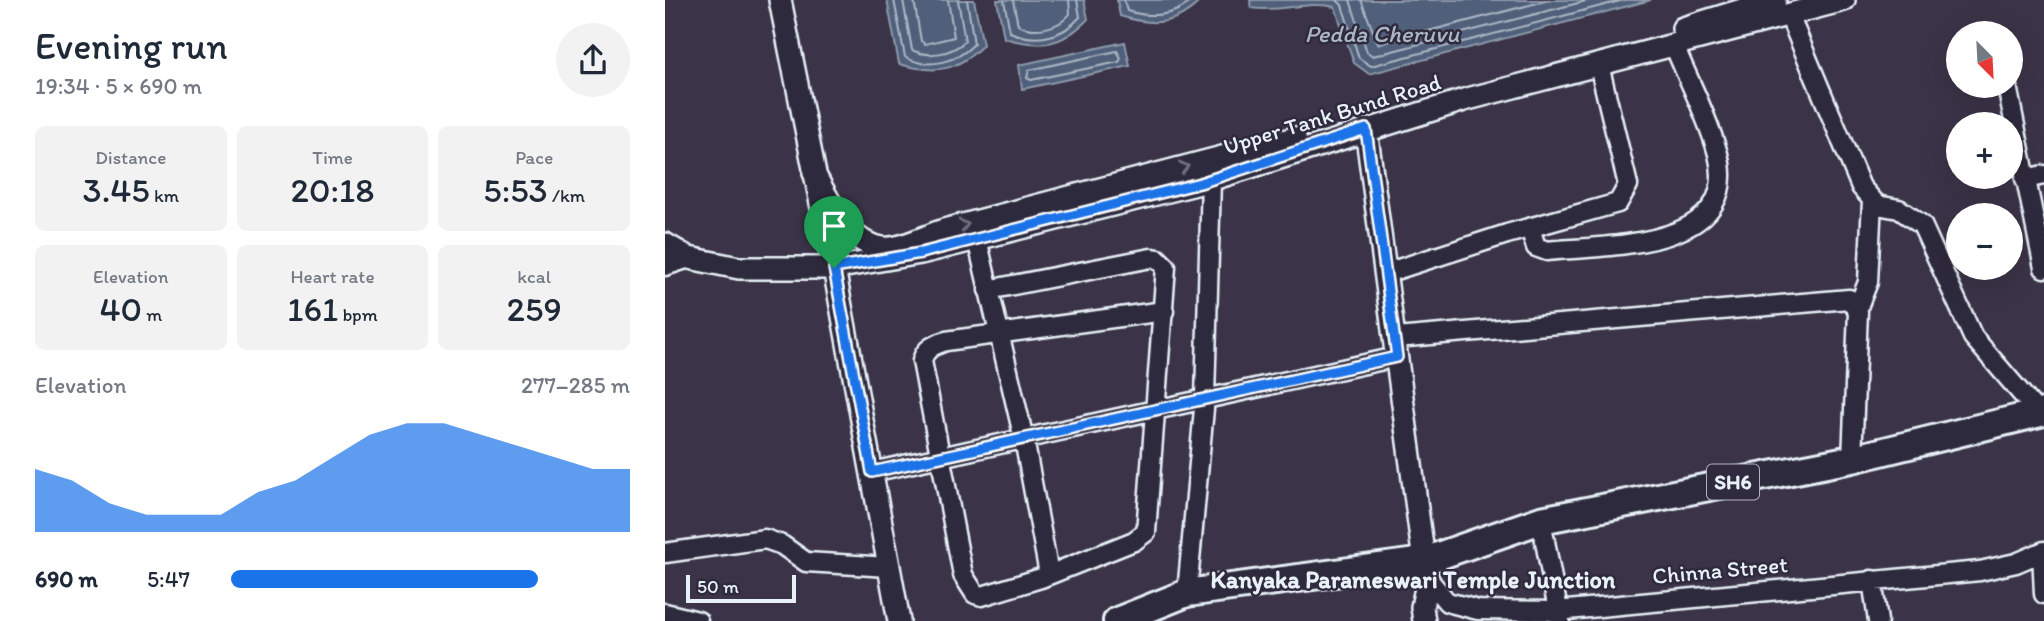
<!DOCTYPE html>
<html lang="en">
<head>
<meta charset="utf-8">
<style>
	body { margin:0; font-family:Itim,sans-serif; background:#f2f2f3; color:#1f2937; height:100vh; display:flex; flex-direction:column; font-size:26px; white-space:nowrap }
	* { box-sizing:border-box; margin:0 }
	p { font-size:23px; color:#747a83 }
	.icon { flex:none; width:38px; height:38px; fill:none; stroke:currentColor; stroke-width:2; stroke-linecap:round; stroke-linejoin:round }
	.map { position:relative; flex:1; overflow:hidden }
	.details { display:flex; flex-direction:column; background:#fff; width:665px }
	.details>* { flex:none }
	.needle { width:46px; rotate:156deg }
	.controls { position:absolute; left:1281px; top:21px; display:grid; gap:14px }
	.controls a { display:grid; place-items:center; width:77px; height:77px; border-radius:50%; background:#fff; box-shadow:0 7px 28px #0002; font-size:35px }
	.scale { position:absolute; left:21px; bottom:18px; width:110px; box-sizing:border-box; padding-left:7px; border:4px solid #e8f1f8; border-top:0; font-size:19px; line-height:24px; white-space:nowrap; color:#e8f1f8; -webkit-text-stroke:5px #2f2a3d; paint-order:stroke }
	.pin { position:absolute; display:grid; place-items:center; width:60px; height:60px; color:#fff; margin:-72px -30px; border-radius:50% 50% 50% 0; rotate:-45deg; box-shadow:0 0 7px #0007 }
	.pin .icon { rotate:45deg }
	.round { display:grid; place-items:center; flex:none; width:74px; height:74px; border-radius:37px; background:#f2f2f3 }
	.headline { display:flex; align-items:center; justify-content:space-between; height:119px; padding:0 35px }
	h1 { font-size:38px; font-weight:600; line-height:52px }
	.figures { display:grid; grid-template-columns:repeat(3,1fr); gap:10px; height:119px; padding:7px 35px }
	.figures div { display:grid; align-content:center; border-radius:10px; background:#f2f2f3; text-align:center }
	.figures b { font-size:35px; font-weight:600 }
	.figures small { font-size:19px; font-weight:400 }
	.figures p { font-size:19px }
	.chart { height:196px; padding:14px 35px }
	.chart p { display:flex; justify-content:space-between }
	.chart svg { width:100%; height:126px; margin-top:7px; fill:#1a73e8; opacity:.7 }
	ul { padding:0 35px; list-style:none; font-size:23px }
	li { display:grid; grid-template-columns:112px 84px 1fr; align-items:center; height:52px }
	li i { height:18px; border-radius:9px; background:#1a73e8 }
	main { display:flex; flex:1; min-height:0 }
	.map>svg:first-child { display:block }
	.water { fill:#51607a; stroke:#8d9aac; stroke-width:2 }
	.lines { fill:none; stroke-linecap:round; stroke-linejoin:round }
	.shore { stroke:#acb7c6; stroke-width:2 }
	.minor-casing { stroke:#e8f1f8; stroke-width:23 }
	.tertiary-casing { stroke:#e8f1f8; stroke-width:26 }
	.primary-casing { stroke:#e8f1f8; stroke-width:32 }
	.minor { stroke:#2f2a3d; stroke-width:18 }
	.tertiary { stroke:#2f2a3d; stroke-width:21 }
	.primary { stroke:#2f2a3d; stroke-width:26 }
	.oneway { stroke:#70707e }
	.route-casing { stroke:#fff; stroke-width:14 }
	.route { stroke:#1a73e8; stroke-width:9 }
	.labels { text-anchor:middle; stroke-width:5; stroke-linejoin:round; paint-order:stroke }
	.shield { fill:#2f2a3d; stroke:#b0b5c0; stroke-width:2 }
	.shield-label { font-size:21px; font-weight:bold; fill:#e8f1f8 }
	.street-label { font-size:23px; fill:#e8f1f8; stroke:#2f2a3d }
	.water-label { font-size:24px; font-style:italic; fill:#acb7c6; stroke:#2f2a3d }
	.neighbourhood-label { font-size:24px; font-weight:bold; fill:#e8f1f8; stroke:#2f2a3d }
</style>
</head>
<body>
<main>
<section class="details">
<div class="headline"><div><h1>Evening run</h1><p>19:34 · 5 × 690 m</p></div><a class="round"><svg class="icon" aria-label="share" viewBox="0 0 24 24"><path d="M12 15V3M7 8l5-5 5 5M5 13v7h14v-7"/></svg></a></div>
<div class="figures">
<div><p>Distance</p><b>3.45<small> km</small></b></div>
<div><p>Time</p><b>20:18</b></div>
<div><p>Pace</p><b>5:53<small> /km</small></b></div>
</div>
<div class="figures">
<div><p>Elevation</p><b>40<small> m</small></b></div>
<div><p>Heart rate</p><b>161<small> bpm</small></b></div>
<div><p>kcal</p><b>259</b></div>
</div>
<div class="chart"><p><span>Elevation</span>277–285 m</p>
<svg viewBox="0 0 160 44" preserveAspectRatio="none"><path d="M0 44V22L10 26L20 34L30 38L40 38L50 38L60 30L70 26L80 18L90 10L100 6L110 6L120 10L130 14L140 18L150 22L160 22V44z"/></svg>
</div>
<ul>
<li><b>690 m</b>5:47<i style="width:77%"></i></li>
</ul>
</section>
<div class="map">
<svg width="1379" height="621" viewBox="0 0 1379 621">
	<rect width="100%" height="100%" fill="#3b3347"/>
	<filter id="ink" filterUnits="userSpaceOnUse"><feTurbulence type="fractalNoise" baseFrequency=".0143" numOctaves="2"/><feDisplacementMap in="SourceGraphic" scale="14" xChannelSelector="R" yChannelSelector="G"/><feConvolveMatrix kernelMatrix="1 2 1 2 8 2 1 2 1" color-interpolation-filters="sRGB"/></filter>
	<g filter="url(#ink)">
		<path class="water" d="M222 0H309L318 45C291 72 270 74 234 64Z
			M332 0H419L423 19C396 47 375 48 339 38Z
			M452 0H536C511 26 488 26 455 16Z
			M585 0H986L704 74 689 63 670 7C643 0 615 13 586 8Z
			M460 42 465 66 357 89 354 65Z"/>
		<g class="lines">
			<path class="shore" d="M229 0 240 57C263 70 292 62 309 44L302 0
				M238 0 247 50C263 58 287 54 300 41L293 0
				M249 0 256 41 260 44 289 37 283 0
				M339 0 345 32C370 43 397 38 415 17L412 0
				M348 0 353 25C369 33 393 29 405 14L404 0
				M459 0 462 11C484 18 510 17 527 0
				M672 0 677 5 694 58 706 66 959 0
				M685 0 702 52 708 56 925 0
				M696 0 713 44 884 0
				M452 51 456 58 454 62 366 80 362 78 364 70Z"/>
			<defs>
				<path id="minor" d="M1124 15 1196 187 1212 205 1234 209 1257 225 1308 337 1374 414
					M1342 86 1379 268
					M1360 179 1379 175
					M865 228 871 247 882 251C941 245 1078 250 1053 154 1043 117 1023 80 1009 45
					M312 239 359 439 384 574
					M0 266 24 258
					M721 273 842 234 953 203 963 185 934 65
					M323 290 486 258 493 259 501 267 481 532 469 541 376 578 317 596 310 594 298 575 257 361C260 348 269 345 281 341L499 311
					M1193 307 1203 282 1207 201
					M731 338 1184 299 1193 311 1187 459
					M207 472 732 357
					M876 520 895 621
					M1377 552 1379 594
					M0 553 100 539 117 545 141 562 224 567
					M761 571 763 579 782 602 813 610 892 611 1315 571 1351 563 1379 551
					M1207 580 1213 621
					M522 593 540 398 546 180
					M0 613 33 621"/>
				<path id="tertiary" d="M115 0 169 268 234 621
					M1018 28 1110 0
					M701 129 759 561
					M149 173C165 204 190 257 232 247 248 243 264 235 279 230L630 138
					M0 244 24 258 74 268H169L256 253 535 183 799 100 1179 0
					M759 621 757 607 763 579"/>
				<path id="primary" d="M452 621 522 593 759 561 876 520 1187 459 1379 412"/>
			</defs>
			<use href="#minor" class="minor-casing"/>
			<use href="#tertiary" class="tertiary-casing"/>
			<use href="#primary" class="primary-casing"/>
			<use href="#minor" class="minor"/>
			<use href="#tertiary" class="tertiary"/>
			<use href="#primary" class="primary"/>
		</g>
		<defs><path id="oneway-chevron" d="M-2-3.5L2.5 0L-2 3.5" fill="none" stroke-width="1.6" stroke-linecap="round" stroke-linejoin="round" transform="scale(1.75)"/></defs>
		<g class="oneway">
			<use href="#oneway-chevron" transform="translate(519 167) rotate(-15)"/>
			<use href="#oneway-chevron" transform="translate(299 225) rotate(-14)"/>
		</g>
	</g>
	<g class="lines" filter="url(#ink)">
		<defs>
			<path id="route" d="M701 129 732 357 207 472 169 268 256 253 535 183Z"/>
		</defs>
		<use href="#route" class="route-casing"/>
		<use href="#route" class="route"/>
	</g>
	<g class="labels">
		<rect class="shield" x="1042" y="464.5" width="52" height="35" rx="5"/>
		<g class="shield-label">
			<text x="1068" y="489">SH6</text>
		</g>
		<g class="street-label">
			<text transform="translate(667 114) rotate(-17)" y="8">Upper Tank Bund Road</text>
			<text transform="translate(1055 570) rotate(-5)" y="8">Chinna Street</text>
		</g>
		<g class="water-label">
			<text x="717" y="42">Pedda Cheruvu</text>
		</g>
		<g class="neighbourhood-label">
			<text x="748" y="588">Kanyaka Parameswari Temple Junction</text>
		</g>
	</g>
</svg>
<div class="controls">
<a><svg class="needle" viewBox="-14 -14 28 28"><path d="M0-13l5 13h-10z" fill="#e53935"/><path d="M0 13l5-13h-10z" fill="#747a83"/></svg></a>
<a>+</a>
<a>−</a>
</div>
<div class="scale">50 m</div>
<div class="pin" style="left:169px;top:268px;background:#1e9e55"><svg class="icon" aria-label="arrive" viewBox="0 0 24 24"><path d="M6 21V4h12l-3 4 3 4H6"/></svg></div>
</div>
</main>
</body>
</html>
